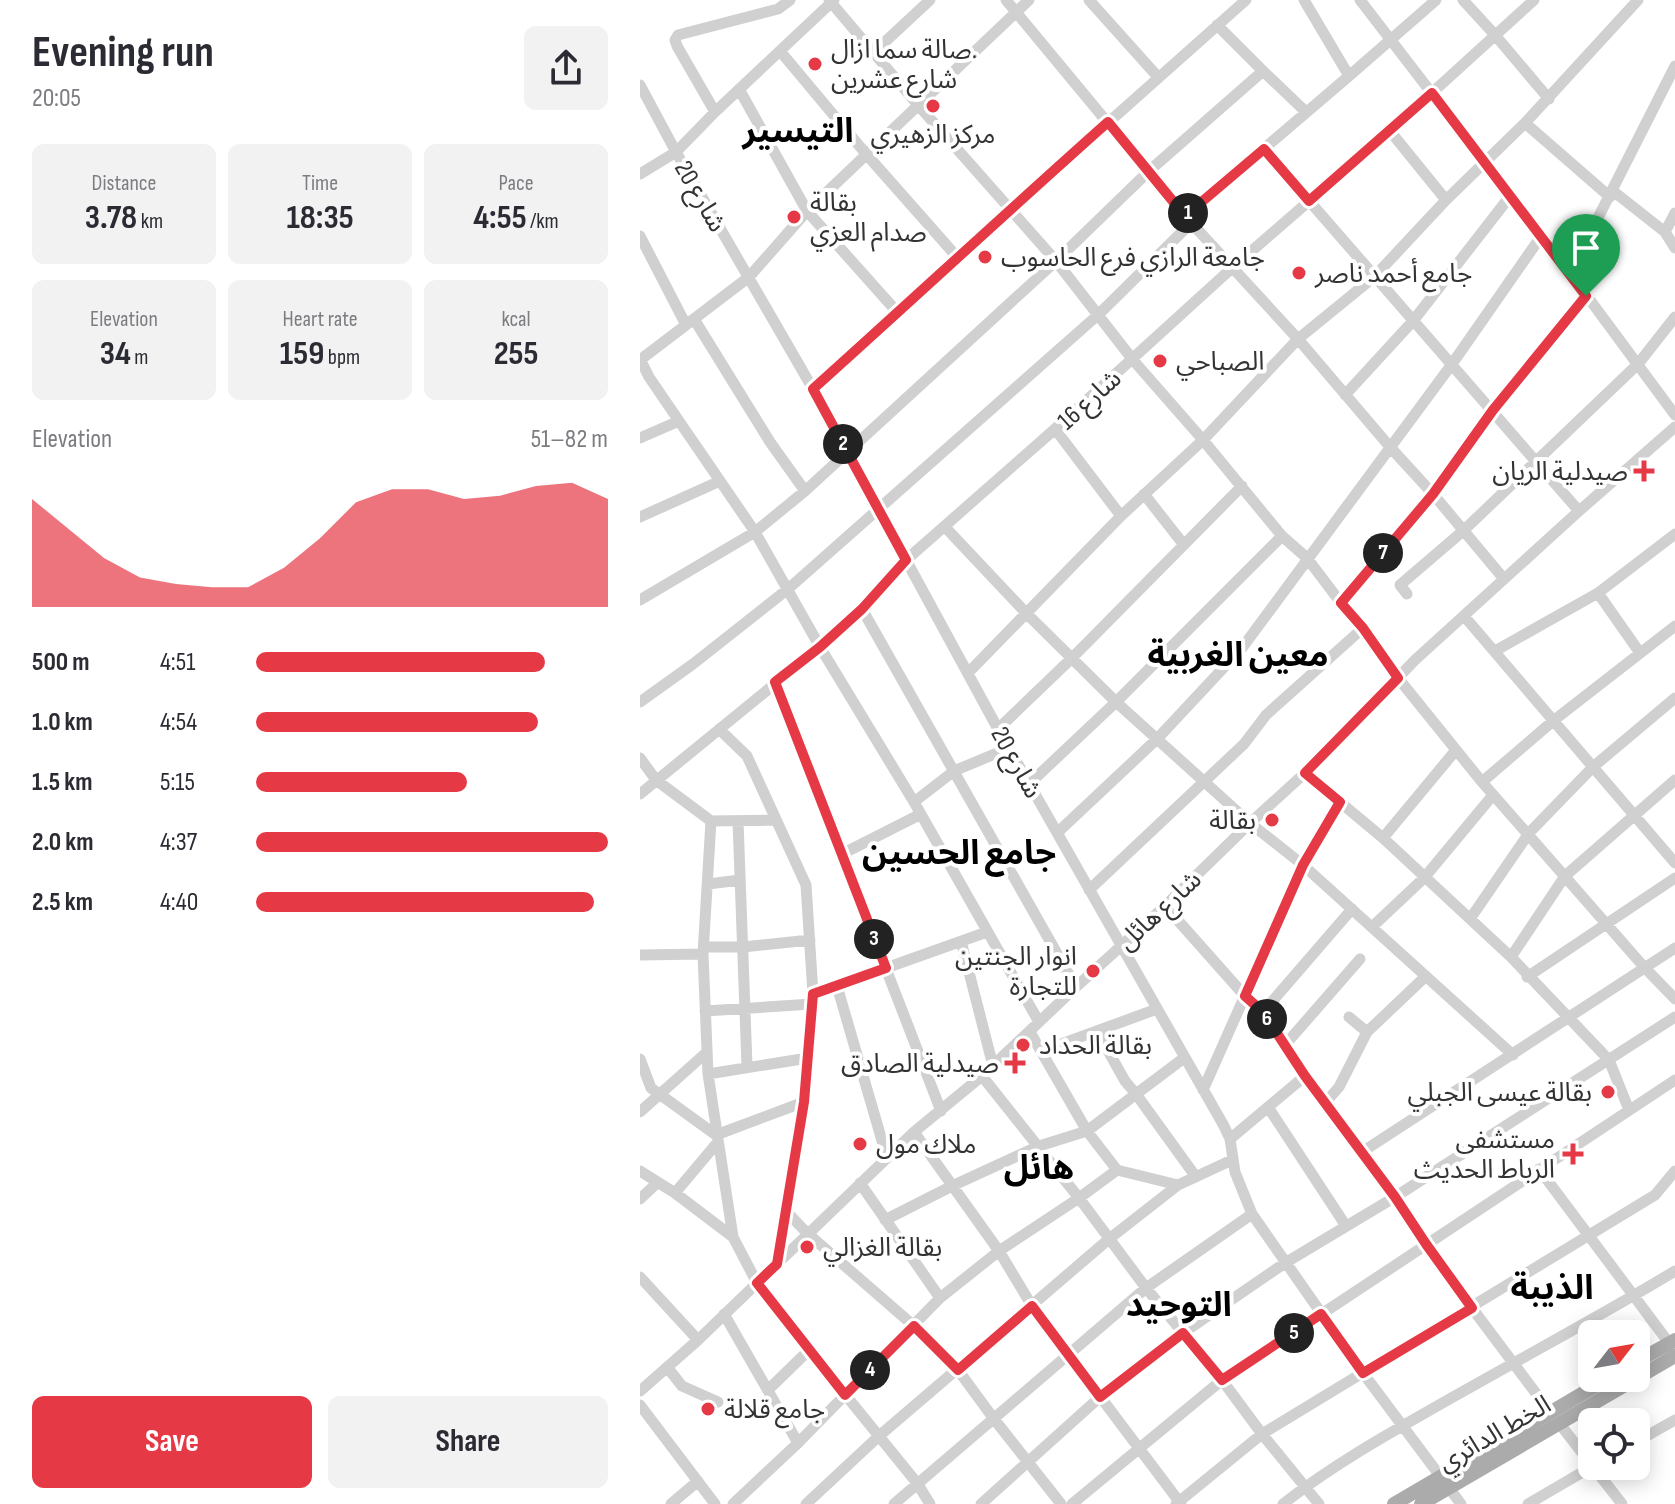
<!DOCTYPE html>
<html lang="en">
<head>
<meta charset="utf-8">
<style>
	body { margin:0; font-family:"Sofia Sans Condensed","Noto Sans Arabic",sans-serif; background:#f2f2f3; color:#2b2b33; height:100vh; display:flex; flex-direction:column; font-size:30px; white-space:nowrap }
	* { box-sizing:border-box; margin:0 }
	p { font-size:26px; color:#7c7c81 }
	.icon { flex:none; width:44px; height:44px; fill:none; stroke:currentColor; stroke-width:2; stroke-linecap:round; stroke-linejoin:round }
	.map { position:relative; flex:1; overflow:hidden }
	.side { display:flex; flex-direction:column; background:#fff; width:640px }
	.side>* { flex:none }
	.needle { width:52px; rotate:59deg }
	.fabs { position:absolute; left:938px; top:1320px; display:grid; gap:16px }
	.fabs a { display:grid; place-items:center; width:72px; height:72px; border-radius:12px; background:#fff; box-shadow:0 4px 20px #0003; font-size:40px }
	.pin { position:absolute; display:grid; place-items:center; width:68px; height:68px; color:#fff; margin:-82px -34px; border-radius:50% 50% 50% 0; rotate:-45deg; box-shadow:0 0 8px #0007 }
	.pin .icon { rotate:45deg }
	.km { position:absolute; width:40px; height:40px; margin:-20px; border-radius:50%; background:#222; color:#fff; font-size:22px; line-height:40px; text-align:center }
	.round { display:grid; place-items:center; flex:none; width:84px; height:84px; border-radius:12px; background:#f2f2f3 }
	.overview { display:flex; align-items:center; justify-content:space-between; height:136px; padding:0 32px }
	h1 { font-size:44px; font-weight:700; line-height:60px }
	.figures { display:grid; grid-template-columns:repeat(3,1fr); gap:12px; height:136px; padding:8px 32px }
	.figures div { display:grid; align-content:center; border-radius:12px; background:#f2f2f3; text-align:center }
	.figures b { font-size:34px; font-weight:700 }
	.figures small { font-size:22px; font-weight:400 }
	.figures p { font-size:22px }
	.chart { height:224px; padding:16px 32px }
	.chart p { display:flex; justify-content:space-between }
	.chart svg { width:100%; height:144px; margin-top:8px; fill:#e63946; opacity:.7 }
	.cta { display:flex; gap:16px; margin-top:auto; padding:16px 32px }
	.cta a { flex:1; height:92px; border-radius:12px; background:#e63946; color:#fff; font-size:32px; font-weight:700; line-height:92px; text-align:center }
	.cta a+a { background:#f2f2f3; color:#2b2b33 }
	ul { padding:0 32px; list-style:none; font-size:26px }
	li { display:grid; grid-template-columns:128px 96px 1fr; align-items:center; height:60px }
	li i { height:20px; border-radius:10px; background:#e63946 }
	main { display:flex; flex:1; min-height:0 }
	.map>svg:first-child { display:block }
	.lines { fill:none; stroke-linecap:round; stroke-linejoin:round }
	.minor { stroke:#d0d0d0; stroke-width:11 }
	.major { stroke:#ababab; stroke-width:14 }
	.route-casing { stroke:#fff; stroke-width:16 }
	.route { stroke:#e63946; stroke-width:10 }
	.poi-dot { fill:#e63946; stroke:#fff; stroke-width:3 }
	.labels { text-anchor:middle; stroke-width:8; stroke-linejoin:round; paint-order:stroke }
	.poi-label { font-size:26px; fill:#333; stroke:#fff; text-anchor:start }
	.street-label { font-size:26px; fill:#333; stroke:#fff }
	.district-label { font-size:34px; font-weight:bold; fill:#000; stroke:#fff }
</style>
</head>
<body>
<main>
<section class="side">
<div class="overview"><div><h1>Evening run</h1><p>20:05</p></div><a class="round"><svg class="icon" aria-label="share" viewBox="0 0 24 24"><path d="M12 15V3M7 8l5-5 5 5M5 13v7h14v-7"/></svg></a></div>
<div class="figures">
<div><p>Distance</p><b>3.78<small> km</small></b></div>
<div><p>Time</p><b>18:35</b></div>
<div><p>Pace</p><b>4:55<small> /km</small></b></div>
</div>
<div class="figures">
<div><p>Elevation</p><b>34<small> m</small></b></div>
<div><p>Heart rate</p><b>159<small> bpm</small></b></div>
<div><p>kcal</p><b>255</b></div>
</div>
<div class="chart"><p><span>Elevation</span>51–82 m</p>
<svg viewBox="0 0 160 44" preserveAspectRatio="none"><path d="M0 44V11L10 20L20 29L30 35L40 37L50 38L60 38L70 32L80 23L90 12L100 8L110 8L120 11L130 10L140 7L150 6L160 11V44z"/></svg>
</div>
<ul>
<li><b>500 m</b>4:51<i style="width:82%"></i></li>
<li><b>1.0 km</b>4:54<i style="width:80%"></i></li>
<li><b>1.5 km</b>5:15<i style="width:60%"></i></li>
<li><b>2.0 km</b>4:37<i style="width:100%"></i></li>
<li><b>2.5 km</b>4:40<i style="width:96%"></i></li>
</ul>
<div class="cta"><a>Save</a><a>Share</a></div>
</section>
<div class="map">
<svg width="1035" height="1504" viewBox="0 0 1035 1504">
	<rect width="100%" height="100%" fill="#fff"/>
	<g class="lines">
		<path class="minor" d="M189 0 278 105 416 261 493 360 563 440 642 536 667 558 701 603 723 628 758 678 842 782 1004 967 1035 999
			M366 0 545 216 658 339 750 447 793 494 864 579
			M449 0 518 77
			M664 0 709 76
			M720 0 930 273 1035 415
			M823 0 855 35 909 99
			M577 25 623 71 666 112
			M140 51 227 155 317 257
			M233 53 290 0
			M0 85 36 152 173 389 358 729 584 1126 590 1139 595 1172 612 1214 723 1373 821 1504
			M99 89 167 211 258 313
			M75 112 37 46 35 40 38 35 138 9 150 0
			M885 123 970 197
			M750 131 806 200
			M624 149 939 511
			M0 174 36 152 75 112 194 0
			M973 191 1025 232 1035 248
			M545 216 709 76 796 0
			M1025 232 1035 213
			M0 236 46 325
			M930 273 1035 66
			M54 319 130 442 165 491
			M0 359 9 377 39 421 115 532 180 647 274 802 399 1022
			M0 360 109 277 167 211 389 0
			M173 389 258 313 317 257 606 0
			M705 395 773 321 871 195
			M415 429 481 516
			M0 438 39 421
			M504 494 544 545
			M0 517 80 481
			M305 527 387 614 476 702 610 823 663 865 873 1055
			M958 593 1000 653
			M767 594 760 585 823 531 998 364 1035 317
			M0 600 115 532 165 491 416 261 509 171 623 71
			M701 603 793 494 853 410 946 296
			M222 609 436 987
			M824 616 1035 863
			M855 651 958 593 1035 534
			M328 673 481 516 563 440 658 339 734 277 806 200 885 123 998 0
			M135 682 301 1111
			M0 702 53 664 148 589 459 314 551 223
			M79 729 107 756 166 885 173 994 164 1102 145 1210 167 1233 274 1326 318 1370 354 1419 421 1504
			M358 729 432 658 602 486
			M0 758 16 780 71 821 63 954 68 1074 93 1237 117 1283 169 1350 277 1483 290 1504
			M665 773 743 838 871 957 969 1060 989 1110
			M842 782 913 721 1035 626
			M389 784 476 702 642 536
			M0 794 180 647 222 609 266 560 415 429 592 268 750 131 894 0
			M274 802 314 771 369 748
			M71 821 136 820
			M98 821 107 1066
			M417 833 517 739 602 648 812 364 902 235
			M743 838 816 750
			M202 854 281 814
			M68 884 100 880
			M449 890 604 744 626 715 723 628
			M525 906 605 996 623 1012 665 1076 755 1197 786 1244 832 1308 910 1412
			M830 919 889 833 953 767 1035 698
			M732 927 784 878 853 795
			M321 941 353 1066
			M64 947H103L170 940
			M0 955 63 954
			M871 957 925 876 1035 780
			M887 977 1035 878
			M197 986 247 1158
			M173 994 347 932
			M65 1011 172 1004
			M623 1012 712 909
			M457 1031 485 1081 496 1094 556 1177
			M390 1032 447 1131 477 1170 538 1185
			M727 1032 786 976
			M645 1045 720 959
			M402 1051 517 1009
			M0 1059 11 1088 76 1135 164 1102
			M68 1074 168 1058
			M342 1076 439 1198 506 1288 582 1380 622 1434 679 1504
			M563 1090 663 865 700 802
			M685 1103 699 1087 727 1032 709 1017
			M628 1107 706 1226
			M0 1112 67 1052
			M274 1132 359 1251 392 1306 541 1504
			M590 1139 665 1076
			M722 1152 1035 948
			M899 1169 1032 1347
			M0 1171 35 1193 93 1237
			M220 1183 300 1298
			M35 1193 77 1143
			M0 1199 17 1183
			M245 1220 312 1186 399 1146 447 1131 544 1058
			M137 1264 145 1210
			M0 1277 58 1340
			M84 1314 158 1443
			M27 1367 42 1386 78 1402
			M128 1390 169 1350
			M0 1391 58 1340 274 1132 342 1076 436 987 525 906 610 823 676 763 775 660 939 511 1035 427
			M0 1405 75 1504
			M919 1423 982 1504
			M996 1442 1035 1420
			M31 1504 58 1481
			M93 1504 158 1443 300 1298 359 1251 439 1198 477 1170
			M166 1504 239 1436 469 1239 538 1185 592 1160
			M254 1504 506 1288 612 1214
			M341 1504 460 1397 543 1333 645 1263 755 1197 1035 1017
			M432 1504 582 1380 1035 1080
			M536 1504 622 1434 1015 1195 1035 1171
			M643 1504C695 1463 755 1430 813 1397 887 1355 962 1315 1035 1271
			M888 1504 953 1466"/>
		<path class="major" d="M996 1362 1035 1340
			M754 1504 969 1378
			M781 1504 1035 1356"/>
	</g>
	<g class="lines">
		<defs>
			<path id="route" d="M792 93 946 296 853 410 793 494 701 603 723 628 758 678 665 773 700 802 663 865 605 996 623 1012 665 1076 755 1197 786 1244 832 1308 723 1373 681 1314 582 1380 543 1333 460 1397 392 1306 318 1370 274 1326 205 1395 117 1283 137 1264 164 1102 173 994 246 968 135 682 180 647 222 609 266 560 173 389C272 300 369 210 468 122L545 216 624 149 669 201Z"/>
		</defs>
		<use href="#route" class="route-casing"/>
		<use href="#route" class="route"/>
	</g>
	<g class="poi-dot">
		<circle cx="175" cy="64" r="8"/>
		<circle cx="293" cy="106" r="8"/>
		<circle cx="154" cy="217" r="8"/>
		<circle cx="345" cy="257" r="8"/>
		<circle cx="659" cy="273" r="8"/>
		<circle cx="520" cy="361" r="8"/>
		<path d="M1000 459h8v8h8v8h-8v8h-8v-8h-8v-8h8z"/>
		<circle cx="632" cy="820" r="8"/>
		<circle cx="453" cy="971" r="8"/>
		<circle cx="383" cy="1045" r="8"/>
		<path d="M371 1051h8v8h8v8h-8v8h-8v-8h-8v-8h8z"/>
		<circle cx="968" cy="1092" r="8"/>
		<circle cx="220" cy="1144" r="8"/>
		<path d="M929 1142h8v8h8v8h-8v8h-8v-8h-8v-8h8z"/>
		<circle cx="167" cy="1247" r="8"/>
		<circle cx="68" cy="1409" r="8"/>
	</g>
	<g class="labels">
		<g class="poi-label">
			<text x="191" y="58">صالة سما ازال.<tspan x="191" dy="30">شارع عشرين</tspan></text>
			<text x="293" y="143" text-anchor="middle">مركز الزهيري</text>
			<text x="170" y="211">بقالة<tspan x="170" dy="30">صدام العزي</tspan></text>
			<text x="361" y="266">جامعة الرازي فرع الحاسوب</text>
			<text x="675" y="282">جامع أحمد ناصر</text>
			<text x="536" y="370">الصباحي</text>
			<text x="988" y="480" text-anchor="end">صيدلية الريان</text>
			<text x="616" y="829" text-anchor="end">بقالة</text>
			<text x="437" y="965" text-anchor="end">انوار الجنتين<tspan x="437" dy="30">للتجارة</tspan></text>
			<text x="399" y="1054">بقالة الحداد</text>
			<text x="359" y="1072" text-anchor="end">صيدلية الصادق</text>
			<text x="952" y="1101" text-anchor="end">بقالة عيسى الجبلي</text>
			<text x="915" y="1148" text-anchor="end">مستشفى<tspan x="915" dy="30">الرباط الحديث</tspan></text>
			<text x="236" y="1153">ملاك مول</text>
			<text x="183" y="1256">بقالة الغزالي</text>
			<text x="84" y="1418">جامع قلالة</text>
		</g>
		<g class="street-label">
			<text transform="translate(61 196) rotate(60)" y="9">شارع 20</text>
			<text transform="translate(449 399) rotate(-42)" y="9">شارع 16</text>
			<text transform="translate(377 762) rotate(61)" y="9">شارع 20</text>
			<text transform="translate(519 910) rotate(-43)" y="9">شارع هائل</text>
			<text transform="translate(854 1433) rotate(-30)" y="9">الخط الدائري</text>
		</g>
		<g class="district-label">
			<text x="158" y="142">التيسير</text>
			<text x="598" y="666">معين الغربية</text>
			<text x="319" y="864">جامع الحسين</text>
			<text x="399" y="1179">هائل</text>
			<text x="912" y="1299">الذيبة</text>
			<text x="539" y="1316">التوحيد</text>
		</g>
	</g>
</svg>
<div class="fabs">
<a><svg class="needle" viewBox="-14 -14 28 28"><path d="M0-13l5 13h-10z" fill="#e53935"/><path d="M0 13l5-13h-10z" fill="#7c7c81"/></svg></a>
<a><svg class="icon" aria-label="locate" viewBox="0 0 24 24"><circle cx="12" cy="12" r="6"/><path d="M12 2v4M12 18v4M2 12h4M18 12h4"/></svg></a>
</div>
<div class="pin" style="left:946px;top:296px;background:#1e9e55"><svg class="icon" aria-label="arrive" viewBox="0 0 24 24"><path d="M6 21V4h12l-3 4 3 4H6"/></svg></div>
<b class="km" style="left:548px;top:213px">1</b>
<b class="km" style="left:203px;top:444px">2</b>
<b class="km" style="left:234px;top:939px">3</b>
<b class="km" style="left:230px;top:1370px">4</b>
<b class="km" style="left:654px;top:1333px">5</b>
<b class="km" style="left:627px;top:1019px">6</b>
<b class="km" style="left:743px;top:553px">7</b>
</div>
</main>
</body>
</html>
